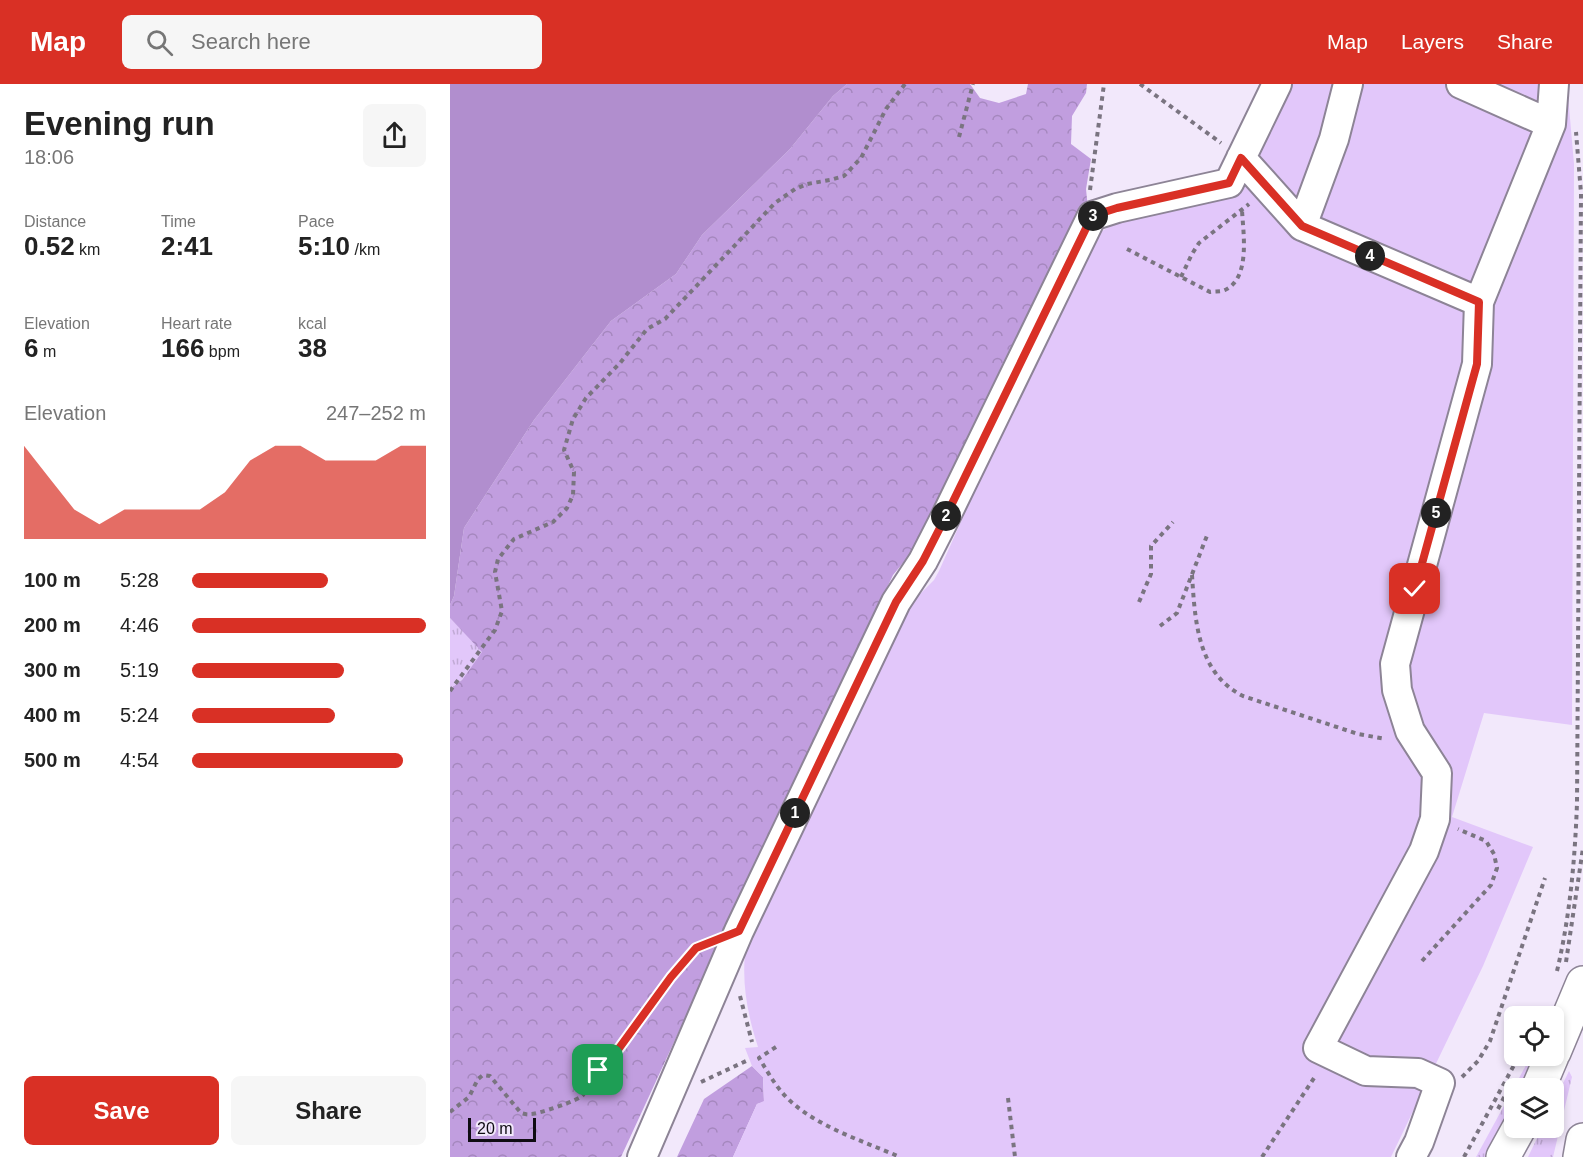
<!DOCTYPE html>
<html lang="en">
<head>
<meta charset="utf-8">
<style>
	body { margin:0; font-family:Arial,sans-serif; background:#f6f6f6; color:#222; height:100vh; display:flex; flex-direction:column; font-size:22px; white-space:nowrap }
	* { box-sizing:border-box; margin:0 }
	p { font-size:20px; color:#767676 }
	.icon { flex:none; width:33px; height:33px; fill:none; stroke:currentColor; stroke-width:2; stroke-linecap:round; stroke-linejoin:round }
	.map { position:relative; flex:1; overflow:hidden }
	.sheet { display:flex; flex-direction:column; background:#fff; width:450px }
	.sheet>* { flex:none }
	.controls { position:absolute; left:1054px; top:922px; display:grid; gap:12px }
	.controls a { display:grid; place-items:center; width:60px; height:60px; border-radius:9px; background:#fff; box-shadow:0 3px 9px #0003; font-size:30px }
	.scale { position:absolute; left:18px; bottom:15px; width:68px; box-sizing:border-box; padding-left:6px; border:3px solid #0f0c12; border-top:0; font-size:16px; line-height:21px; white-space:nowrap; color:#0f0c12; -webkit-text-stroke:4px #f2e8fb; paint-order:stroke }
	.pin { position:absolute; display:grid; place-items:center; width:51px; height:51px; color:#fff; margin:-26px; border-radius:12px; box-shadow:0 3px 9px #0006 }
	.km { position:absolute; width:30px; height:30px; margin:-15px; border-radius:50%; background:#222; color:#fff; font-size:16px; line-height:30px; text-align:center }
	.round { display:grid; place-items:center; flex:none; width:63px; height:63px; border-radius:9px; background:#f6f6f6 }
	.headline { display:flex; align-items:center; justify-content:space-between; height:102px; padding:0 24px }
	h1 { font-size:33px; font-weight:700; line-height:45px }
	.stats { display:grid; grid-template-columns:repeat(3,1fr); gap:9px; height:102px; padding:6px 24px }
	.stats div { display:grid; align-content:center }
	.stats b { font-size:26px; font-weight:700 }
	.stats small { font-size:16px; font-weight:400 }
	.stats p { font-size:16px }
	.chart { height:168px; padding:12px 24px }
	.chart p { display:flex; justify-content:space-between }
	.chart svg { width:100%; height:108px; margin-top:6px; fill:#d93025; opacity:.7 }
	.action { display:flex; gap:12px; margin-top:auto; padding:12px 24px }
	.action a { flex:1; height:69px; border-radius:9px; background:#d93025; color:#fff; font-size:24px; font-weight:700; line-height:69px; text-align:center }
	.action a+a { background:#f6f6f6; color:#222 }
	ul { padding:0 24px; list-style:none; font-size:20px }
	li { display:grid; grid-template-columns:96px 72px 1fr; align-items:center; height:45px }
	li i { height:15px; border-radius:8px; background:#d93025 }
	header { display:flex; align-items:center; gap:36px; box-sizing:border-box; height:84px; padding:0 30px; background:#d93025; color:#fff }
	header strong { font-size:28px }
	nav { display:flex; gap:33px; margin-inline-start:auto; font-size:21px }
	.search { width:420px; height:54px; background:#f6f6f6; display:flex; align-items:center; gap:15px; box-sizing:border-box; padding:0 21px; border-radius:9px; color:#767676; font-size:22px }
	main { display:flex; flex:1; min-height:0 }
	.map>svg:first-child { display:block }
	.grass { fill:url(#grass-tufts) }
	.forest { fill:url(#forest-crowns) }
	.garden { fill:#e2c7fa }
	.water { fill:#b18ece }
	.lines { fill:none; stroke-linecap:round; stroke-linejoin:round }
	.minor-casing { stroke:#8d8496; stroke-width:32 }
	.major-casing { stroke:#8d8496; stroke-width:36 }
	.path { stroke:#7a7480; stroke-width:4; stroke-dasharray:4.5 4.5; stroke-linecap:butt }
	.minor { stroke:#fff; stroke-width:28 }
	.major { stroke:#fff; stroke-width:33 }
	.route-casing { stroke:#fff; stroke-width:12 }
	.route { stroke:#d93025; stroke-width:8 }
</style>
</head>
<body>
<header>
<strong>Map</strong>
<div class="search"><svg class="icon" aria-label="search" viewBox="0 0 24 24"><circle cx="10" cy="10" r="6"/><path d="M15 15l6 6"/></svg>Search here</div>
<nav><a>Map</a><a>Layers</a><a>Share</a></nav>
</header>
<main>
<section class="sheet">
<div class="headline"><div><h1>Evening run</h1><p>18:06</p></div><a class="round"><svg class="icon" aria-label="share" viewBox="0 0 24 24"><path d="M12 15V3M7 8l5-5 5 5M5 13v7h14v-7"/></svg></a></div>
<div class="stats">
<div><p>Distance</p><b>0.52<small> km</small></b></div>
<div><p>Time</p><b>2:41</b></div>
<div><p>Pace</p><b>5:10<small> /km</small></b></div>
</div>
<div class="stats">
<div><p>Elevation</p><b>6<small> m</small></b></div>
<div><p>Heart rate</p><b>166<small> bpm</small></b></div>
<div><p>kcal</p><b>38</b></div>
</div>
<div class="chart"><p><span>Elevation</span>247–252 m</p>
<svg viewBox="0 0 160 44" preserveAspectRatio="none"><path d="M0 44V6L10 19L20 32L30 38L40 32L50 32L60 32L70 32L80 25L90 12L100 6L110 6L120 12L130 12L140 12L150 6L160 6V44z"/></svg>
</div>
<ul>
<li><b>100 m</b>5:28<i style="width:58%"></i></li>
<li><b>200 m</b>4:46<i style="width:100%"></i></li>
<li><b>300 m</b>5:19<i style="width:65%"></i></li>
<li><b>400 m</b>5:24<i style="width:61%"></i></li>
<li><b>500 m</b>4:54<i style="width:90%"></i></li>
</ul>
<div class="action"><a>Save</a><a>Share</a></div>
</section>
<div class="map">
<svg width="1133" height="1073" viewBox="0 0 1133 1073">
	<defs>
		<pattern id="grass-tufts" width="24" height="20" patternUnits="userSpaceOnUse" patternTransform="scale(1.5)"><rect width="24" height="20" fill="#e2c7fa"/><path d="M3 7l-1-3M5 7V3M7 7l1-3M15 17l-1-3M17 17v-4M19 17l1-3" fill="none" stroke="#c1aad5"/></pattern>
		<pattern id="forest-crowns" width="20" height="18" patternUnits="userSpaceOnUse" patternTransform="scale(1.5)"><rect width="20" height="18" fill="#c19edf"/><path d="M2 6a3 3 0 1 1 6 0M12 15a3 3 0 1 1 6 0" fill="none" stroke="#a587be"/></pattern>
	</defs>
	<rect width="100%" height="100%" fill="#f2e8fb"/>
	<path class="grass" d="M0 534 33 568 12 596 0 605Z
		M1081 972H1092L1077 1005H1065V1031L1044 1073H1026Z
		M1119 987 1122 993 1103 1073H1078L1092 1044H1104V1018Z"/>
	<path class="forest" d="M397 0H520L530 14 549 19 576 10 578 0H637L636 9 622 32 621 60 641 75 636 105 638 125 467 462 443 491 308 776 171 1073H0V605L12 596 32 568 0 534V521L4 512 14 444 84 336 161 237 226 190 252 151 340 65 383 12Z
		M302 982 313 993 314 1018 307 1020 283 1073H227L254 1015Z"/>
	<path class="garden" d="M837 0H1117L1124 80 1122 641 1034 629 1002 733 1083 763 1033 882 941 1073H283L307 1020 314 1017 313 993 302 982 295 964 308 963C297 929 291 897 296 861L446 537 465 515 484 496 489 487 542 368 644 152 672 135 790 103H802L803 71Z"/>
	<path class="water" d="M0 0H397L383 12 340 65 252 151 226 190 161 237 84 336 14 444 4 512 0 521Z"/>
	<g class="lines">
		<defs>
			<path id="minor" d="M1011 0 1101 40
				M791 74 852 142 1029 218
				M852 142 884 55 898 0
				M192 1073 289 847 446 518 473 477 495 434 642 132 667 124 779 99 827 0
				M961 1073 969 1058 990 999 968 989 916 987 868 964 974 767 985 735 987 689 960 647 947 606 945 580 1027 280 1029 218 1101 40 1104 0"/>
			<path id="major" d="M1104 968 1133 899
				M1088 1005 1102 972
				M1053 1073 1069 1044
				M1130 1073 1133 1056"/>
		</defs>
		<use href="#minor" class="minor-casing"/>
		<use href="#major" class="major-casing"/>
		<path class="path" d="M690 0 771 59
			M509 53 523 0
			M640 106 654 0
			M677 165 760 208C765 207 771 208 775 206 801 194 793 148 792 126
			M731 193 742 170 749 159 799 120
			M742 491C745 536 747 589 793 612L908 650 936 655
			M689 518 701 490V462L723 438
			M710 542 727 529 758 449
			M0 607 45 546 52 527 45 488 48 475 64 455 103 438 117 424 123 411 124 388 114 366 123 335 136 314 170 279 197 245 215 235 325 119 345 105 357 100 380 96 394 92 411 74 436 25 455 0
			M972 877 1041 801 1047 784 1044 770 1036 757 1008 745
			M1116 878 1133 764
			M1107 887C1120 832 1125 775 1127 719L1131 109 1126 48
			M290 912 302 958
			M326 963 309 974C316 985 322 996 330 1006 357 1040 411 1056 450 1073
			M1012 993 1028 977 1040 957 1095 794
			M251 998 296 977
			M558 1014 565 1073
			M1048 1025 1060 1002
			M0 1028 19 1013 28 995 33 991 40 992 71 1029C74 1030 78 1031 81 1030 88 1030 130 1016 133 1011 143 998 144 988 159 978L221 893 246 864 257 860
			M812 1073 866 991
			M1014 1073 1069 972"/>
		<use href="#minor" class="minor"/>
		<use href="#major" class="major"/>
	</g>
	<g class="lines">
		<defs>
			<path id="route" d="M148 986 159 978 221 893 246 864 289 847 446 518 473 477 495 434 642 132 667 124 779 99 791 74 852 142 1029 218 1027 280 965 505"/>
		</defs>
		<use href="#route" class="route-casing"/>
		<use href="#route" class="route"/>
	</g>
</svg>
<div class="controls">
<a><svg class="icon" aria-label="locate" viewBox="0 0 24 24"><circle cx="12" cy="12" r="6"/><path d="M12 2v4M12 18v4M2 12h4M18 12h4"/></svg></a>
<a><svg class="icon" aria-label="layers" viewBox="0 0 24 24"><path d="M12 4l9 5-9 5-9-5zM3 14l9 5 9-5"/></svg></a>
</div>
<div class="scale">20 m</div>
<div class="pin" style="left:148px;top:986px;background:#1e9e55"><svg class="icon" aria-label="arrive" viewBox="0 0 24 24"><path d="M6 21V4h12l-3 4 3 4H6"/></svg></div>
<div class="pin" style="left:965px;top:505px;background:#d93025"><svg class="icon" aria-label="check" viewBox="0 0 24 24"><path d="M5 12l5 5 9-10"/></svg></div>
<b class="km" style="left:345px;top:729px">1</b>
<b class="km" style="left:496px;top:432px">2</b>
<b class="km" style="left:643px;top:132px">3</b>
<b class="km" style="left:920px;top:172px">4</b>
<b class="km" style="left:986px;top:429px">5</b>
</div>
</main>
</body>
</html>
